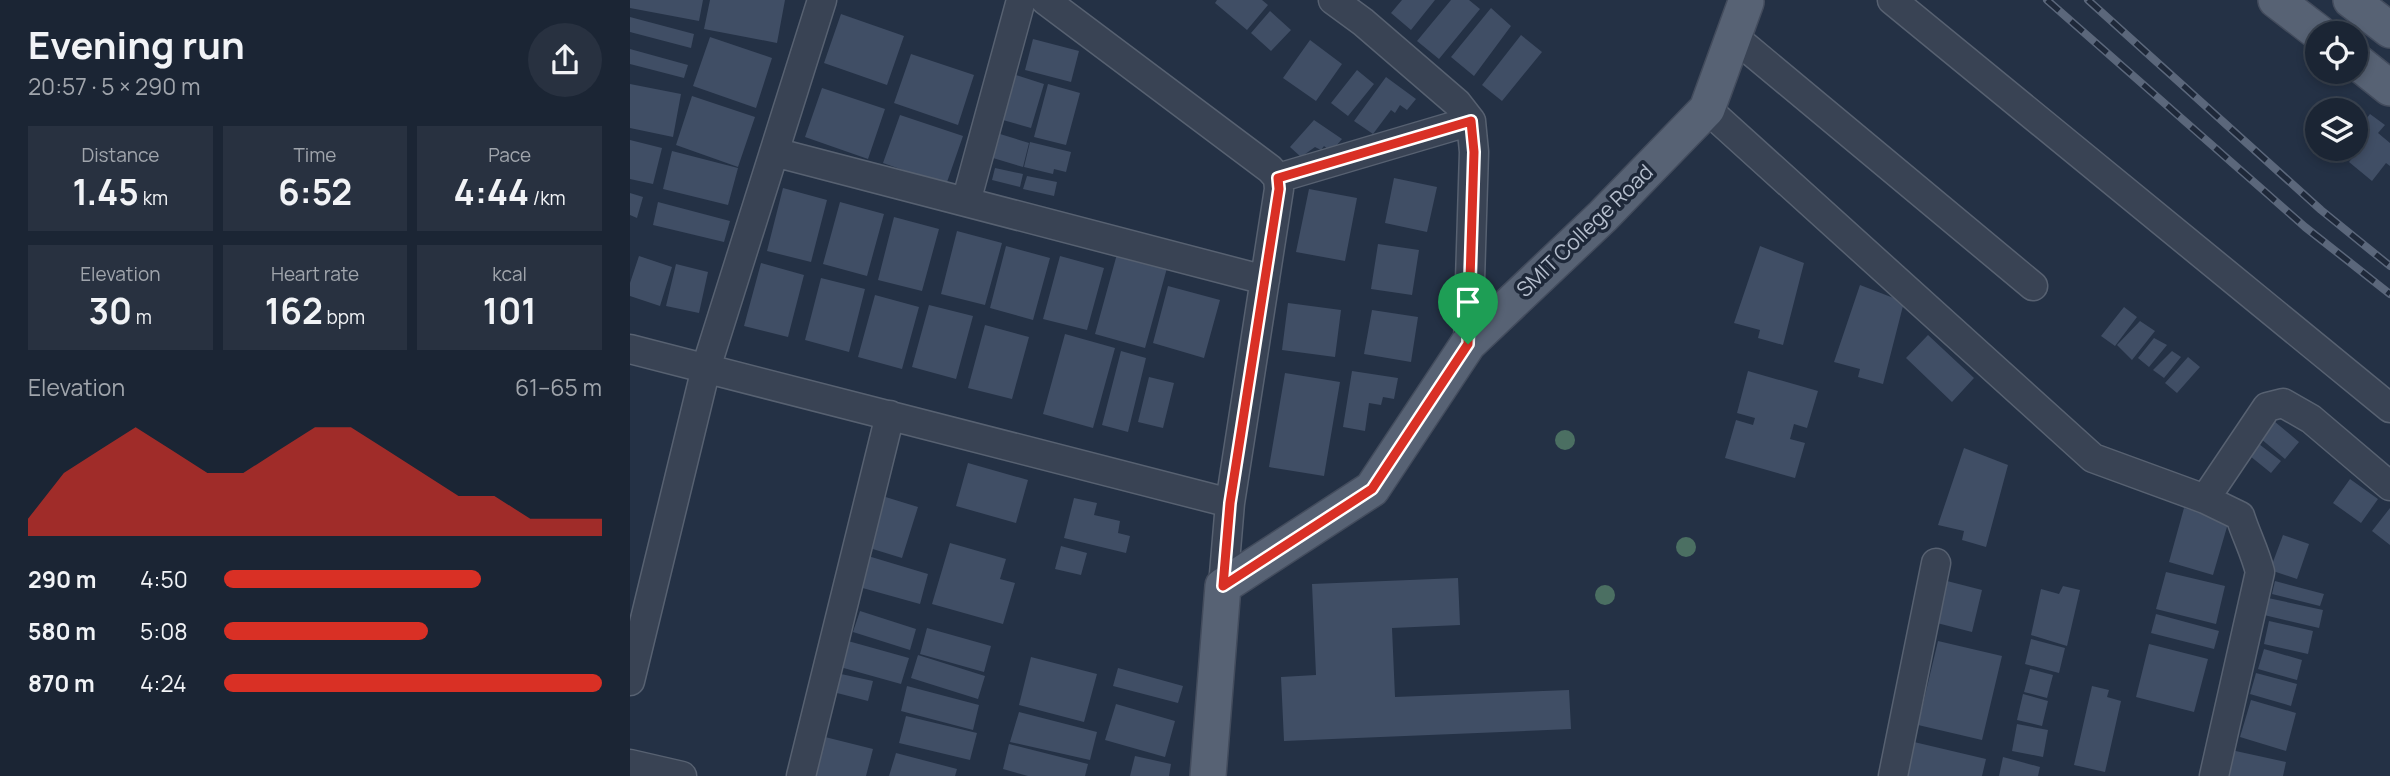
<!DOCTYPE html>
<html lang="en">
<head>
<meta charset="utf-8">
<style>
	body { margin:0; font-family:Manrope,sans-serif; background:#283140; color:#f1f3f6; height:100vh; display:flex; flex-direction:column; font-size:26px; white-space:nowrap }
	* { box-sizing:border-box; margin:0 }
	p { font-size:23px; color:#a0a5ac }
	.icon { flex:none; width:38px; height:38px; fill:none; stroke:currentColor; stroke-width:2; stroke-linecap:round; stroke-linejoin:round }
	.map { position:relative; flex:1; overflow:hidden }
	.side { display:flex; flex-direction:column; background:#1b2534; width:630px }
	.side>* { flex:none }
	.controls { position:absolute; left:1675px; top:21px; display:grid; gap:14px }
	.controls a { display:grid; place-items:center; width:63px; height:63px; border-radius:50%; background:#1b2534; box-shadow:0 4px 10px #0003,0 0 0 2px #39424f; font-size:35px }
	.pin { position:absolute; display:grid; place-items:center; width:60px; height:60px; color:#fff; margin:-72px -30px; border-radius:50% 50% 50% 0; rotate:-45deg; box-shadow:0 0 7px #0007 }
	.pin .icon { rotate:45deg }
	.round { display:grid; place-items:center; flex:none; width:74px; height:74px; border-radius:37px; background:#283140 }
	.summary { display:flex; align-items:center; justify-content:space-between; height:119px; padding:0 28px }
	h1 { font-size:38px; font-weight:700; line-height:52px }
	.stats { display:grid; grid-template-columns:repeat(3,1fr); gap:10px; height:119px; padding:7px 28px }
	.stats div { display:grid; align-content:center; border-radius:0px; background:#283140; text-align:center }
	.stats b { font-size:35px; font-weight:700 }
	.stats small { font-size:19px; font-weight:400 }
	.stats p { font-size:19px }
	.chart { height:196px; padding:14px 28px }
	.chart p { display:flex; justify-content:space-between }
	.chart svg { width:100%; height:126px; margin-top:7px; fill:#d93025; opacity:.7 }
	ul { padding:0 28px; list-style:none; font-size:23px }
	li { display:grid; grid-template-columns:112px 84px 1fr; align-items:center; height:52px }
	li i { height:18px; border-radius:9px; background:#d93025 }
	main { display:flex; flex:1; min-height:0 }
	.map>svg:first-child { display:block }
	.building { fill:#404e65 }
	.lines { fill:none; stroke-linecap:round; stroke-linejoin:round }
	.minor-casing { stroke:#576171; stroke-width:31 }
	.major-casing { stroke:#434c5d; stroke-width:38 }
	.minor { stroke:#394354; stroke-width:28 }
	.major { stroke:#576274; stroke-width:35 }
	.rail-casing { stroke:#5b677b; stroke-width:8 }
	.rail { stroke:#1e2839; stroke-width:5; stroke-dasharray:16; stroke-linecap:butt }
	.tree { fill:#4b6f62 }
	.route-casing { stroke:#fff; stroke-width:14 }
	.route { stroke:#d93025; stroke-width:9 }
	.labels { text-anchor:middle; stroke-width:7; stroke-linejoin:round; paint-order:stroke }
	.street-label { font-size:21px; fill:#b6bfce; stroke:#1e2839 }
</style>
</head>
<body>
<main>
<section class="side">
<div class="summary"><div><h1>Evening run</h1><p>20:57 · 5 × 290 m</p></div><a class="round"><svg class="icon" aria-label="share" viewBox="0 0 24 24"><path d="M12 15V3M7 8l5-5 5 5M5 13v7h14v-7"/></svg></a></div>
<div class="stats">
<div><p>Distance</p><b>1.45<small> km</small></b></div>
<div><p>Time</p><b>6:52</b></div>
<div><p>Pace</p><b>4:44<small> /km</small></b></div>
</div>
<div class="stats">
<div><p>Elevation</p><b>30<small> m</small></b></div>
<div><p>Heart rate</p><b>162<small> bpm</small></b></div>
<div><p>kcal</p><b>101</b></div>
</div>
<div class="chart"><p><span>Elevation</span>61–65 m</p>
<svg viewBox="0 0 160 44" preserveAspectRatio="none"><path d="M0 44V38L10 22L20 14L30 6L40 14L50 22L60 22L70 14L80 6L90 6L100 14L110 22L120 30L130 30L140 38L150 38L160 38V44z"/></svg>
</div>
<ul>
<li><b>290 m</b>4:50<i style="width:68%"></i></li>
<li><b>580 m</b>5:08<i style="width:54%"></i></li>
<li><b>870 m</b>4:24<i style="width:100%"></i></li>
</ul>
</section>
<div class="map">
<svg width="1760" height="776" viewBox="0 0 1760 776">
	<rect width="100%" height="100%" fill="#243145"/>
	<path class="building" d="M0 0H73L69 21 0 8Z
		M80 0H155L147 43 74 29Z
		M587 0H632L638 5 617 30 585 3Z
		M772 0H805L781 30 761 13Z
		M821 0H839L850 9 809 59 787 41Z
		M861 8 881 26 844 76 821 57Z
		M640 11 661 30 641 51 621 33Z
		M211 14 274 36 257 85 194 63Z
		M0 17 64 34 61 48 0 32Z
		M891 35 912 52 872 101 852 85Z
		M80 37 142 58 126 108 63 86Z
		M403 39 449 51 441 82 395 70Z
		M680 40 712 64 686 101 653 78Z
		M0 49 58 65 54 78 0 64Z
		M281 54 344 75 328 125 264 103Z
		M727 70 744 84 718 116 701 103Z
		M386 75 414 84 401 128 373 120Z
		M756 77 786 99 777 110 770 105 765 113 761 110 743 134 724 121Z
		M0 84 51 94 43 137 0 128Z
		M418 84 450 93 436 145 404 137Z
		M192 88 255 109 238 159 175 137Z
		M62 96 125 117 108 167 46 145Z
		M1740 114 1755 125 1748 133 1760 143V166L1756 163 1742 181 1719 162 1734 144 1726 137V132Z
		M270 115 333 136 316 185 253 163Z
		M684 120 712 139 701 152 694 146 691 150 685 147 671 157 660 147Z
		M370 134 399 143 393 167 363 158Z
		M0 140 32 148 23 184 0 179Z
		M400 142 441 152 436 172 424 169 423 174 394 167Z
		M42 151 108 168 98 205 33 189Z
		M365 168 393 174 390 187 362 180Z
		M397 176 427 182 424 196 393 189Z
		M764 178 807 187 797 232 755 223Z
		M153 188 197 200 181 262 137 251Z
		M679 189 727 198 715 261 666 252Z
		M0 193 13 197 7 218 0 215Z
		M28 202 100 221 94 242 23 225Z
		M210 202 254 214 237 276 193 264Z
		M264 217 309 229 292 291 248 280Z
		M327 231 372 243 355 305 311 294Z
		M748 244 789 250 782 295 741 289Z
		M376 246 420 258 403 320 360 308Z
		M1130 246 1174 263 1153 345 1128 338 1130 330 1104 323Z
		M487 254 537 268 515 348 465 334Z
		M9 256 42 267 30 306 0 296V283Z
		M430 256 474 268 457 330 413 319Z
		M131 263 174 275 158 337 114 326Z
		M46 264 78 272 69 313 36 306Z
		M191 278 235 289 219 352 175 340Z
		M1230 285 1274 302 1253 384 1228 377 1230 369 1204 362Z
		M538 286 590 300 574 358 523 343Z
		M245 295 289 307 272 369 228 357Z
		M658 303 711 310 705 357 652 350Z
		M299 305 343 316 326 379 282 367Z
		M1494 307 1507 317 1485 346 1471 336Z
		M742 310 788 317 781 362 734 354Z
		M1510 321 1525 331 1502 360 1487 345Z
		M355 325 399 337 382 399 338 388Z
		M435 334 485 348 463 428 413 414Z
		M1298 335 1344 378 1322 402 1276 358Z
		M1524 338 1537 345 1519 367 1508 358Z
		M491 351 516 358 498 432 472 425Z
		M1542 351 1551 357 1534 378 1523 370Z
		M1558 357 1570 367 1547 393 1535 383Z
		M722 371 768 378 764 399 753 397 751 405 739 403 735 431 713 427Z
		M1118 371 1188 391 1177 428 1164 424 1160 439 1175 443 1165 478 1095 458 1106 420 1123 425 1125 418 1107 413Z
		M655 373 710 382 694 476 639 467Z
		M519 377 544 383 533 428 508 422Z
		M1638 416 1669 442 1655 459 1624 433Z
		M1629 444 1651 461 1641 473 1620 456Z
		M1334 448 1378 465 1356 547 1332 540 1334 531 1308 525Z
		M338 463 398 480 386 523 326 506Z
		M1720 479 1748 499 1731 523 1703 503Z
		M249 495 288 507 272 558 233 546Z
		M444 498 467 503 464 515 490 521 488 533 500 536 496 553 434 538Z
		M1554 508 1599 520 1583 575 1539 562Z
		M1760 508V545L1742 531Z
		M1653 535 1679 544 1667 579 1640 570Z
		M320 543 376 559 370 579 385 583 373 624 302 604Z
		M431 546 457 553 451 575 425 569Z
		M238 556 298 574 290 604 229 587Z
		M1536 572 1595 586 1586 624 1526 609Z
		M828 578 830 625 762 628 765 697 939 690 941 729 654 741 651 677 686 675 682 584Z
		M1317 581 1352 590 1342 632 1307 623Z
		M1645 581 1694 594 1690 606 1642 594Z
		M1433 586 1450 590 1437 646 1401 635 1411 589 1429 594Z
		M1638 598 1693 610 1689 628 1634 615Z
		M230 611 286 629 280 650 223 632Z
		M1526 614 1589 631 1584 649 1521 633Z
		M1639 621 1683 631 1678 654 1634 644Z
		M297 628 361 646 354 672 290 654Z
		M1401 639 1435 648 1429 673 1395 664Z
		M218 641 279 658 271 684 210 667Z
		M1308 641 1372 656 1352 740 1288 725Z
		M1519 644 1578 659 1564 712 1506 697Z
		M1634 649 1672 660 1667 680 1628 669Z
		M288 655 355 676 348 699 281 678Z
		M401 657 467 674 454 722 389 705Z
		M488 668 553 686 548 703 483 686Z
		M1400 669 1423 675 1417 698 1394 692Z
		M1626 673 1667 684 1661 706 1620 694Z
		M211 674 243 681 238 701 207 693Z
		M277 686 349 705 343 730 271 711Z
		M1462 686 1479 690 1477 697 1491 701 1475 772 1444 765Z
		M1393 694 1418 701 1412 726 1387 720Z
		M1621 700 1666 713 1656 751 1610 737Z
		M486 704 545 721 535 757 475 740Z
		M389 712 467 732 460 760 380 742Z
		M276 716 347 733 340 760 269 743Z
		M1387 724 1418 730 1413 757 1382 751Z
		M191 736 243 749 236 776H181Z
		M1284 742 1356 759 1352 776H1277Z
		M379 744 458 764 455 776H398L373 769Z
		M1601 750 1656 762 1653 776H1596Z
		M266 753 327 769 325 776H259Z
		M505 756 541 764 539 776H500Z
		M1373 757 1410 767 1408 776H1369Z"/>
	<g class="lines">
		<defs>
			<path id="minor" d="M415 0 640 169 648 178 649 189 600 503
				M703 0 733 22 827 103 841 121 844 152 838 344
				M1262 0 1760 408
				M1104 37 1403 286
				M1077 109 1463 458 1575 499 1610 516C1616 535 1625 552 1630 572L1584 776
				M144 152 635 280
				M648 178 841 121
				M336 202 391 0
				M0 349 600 503 593 586
				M1575 499 1637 407 1653 403 1681 419 1760 486
				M0 681 76 368 192 0
				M0 764 52 776
				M171 776 260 415
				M1263 776 1306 563"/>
			<path id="major" d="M1646 0 1689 33
				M1721 0 1760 30
				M1726 61 1760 88
				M578 776 593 586 742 489 838 344 973 216 1077 109 1116 2"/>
		</defs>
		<use href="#minor" class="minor-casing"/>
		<use href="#major" class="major-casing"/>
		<use href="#minor" class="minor"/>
		<use href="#major" class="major"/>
		<defs>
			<path id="rail" d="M1417 0 1675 227 1760 294
				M1458 0 1691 210 1760 266"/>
		</defs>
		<use href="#rail" class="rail-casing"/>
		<use href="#rail" class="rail"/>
	</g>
	<g class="tree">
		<circle cx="935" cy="440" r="10"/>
		<circle cx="1056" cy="547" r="10"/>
		<circle cx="975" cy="595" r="10"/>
	</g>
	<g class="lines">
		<defs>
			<path id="route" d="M841 121 844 152 838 344 742 489 593 586 600 503 649 189 648 178Z"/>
		</defs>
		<use href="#route" class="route-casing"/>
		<use href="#route" class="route"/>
	</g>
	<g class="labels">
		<g class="street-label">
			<text transform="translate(955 231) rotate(-44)" y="7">SMIT College Road</text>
		</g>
	</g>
</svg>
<div class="controls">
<a><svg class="icon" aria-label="locate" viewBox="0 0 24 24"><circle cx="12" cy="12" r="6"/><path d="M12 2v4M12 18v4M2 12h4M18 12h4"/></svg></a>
<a><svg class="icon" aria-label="layers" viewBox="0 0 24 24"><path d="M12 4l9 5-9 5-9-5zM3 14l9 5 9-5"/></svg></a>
</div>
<div class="pin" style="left:838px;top:344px;background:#1e9e55"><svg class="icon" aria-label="arrive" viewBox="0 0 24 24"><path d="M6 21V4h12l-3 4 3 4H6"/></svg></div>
</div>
</main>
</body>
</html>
